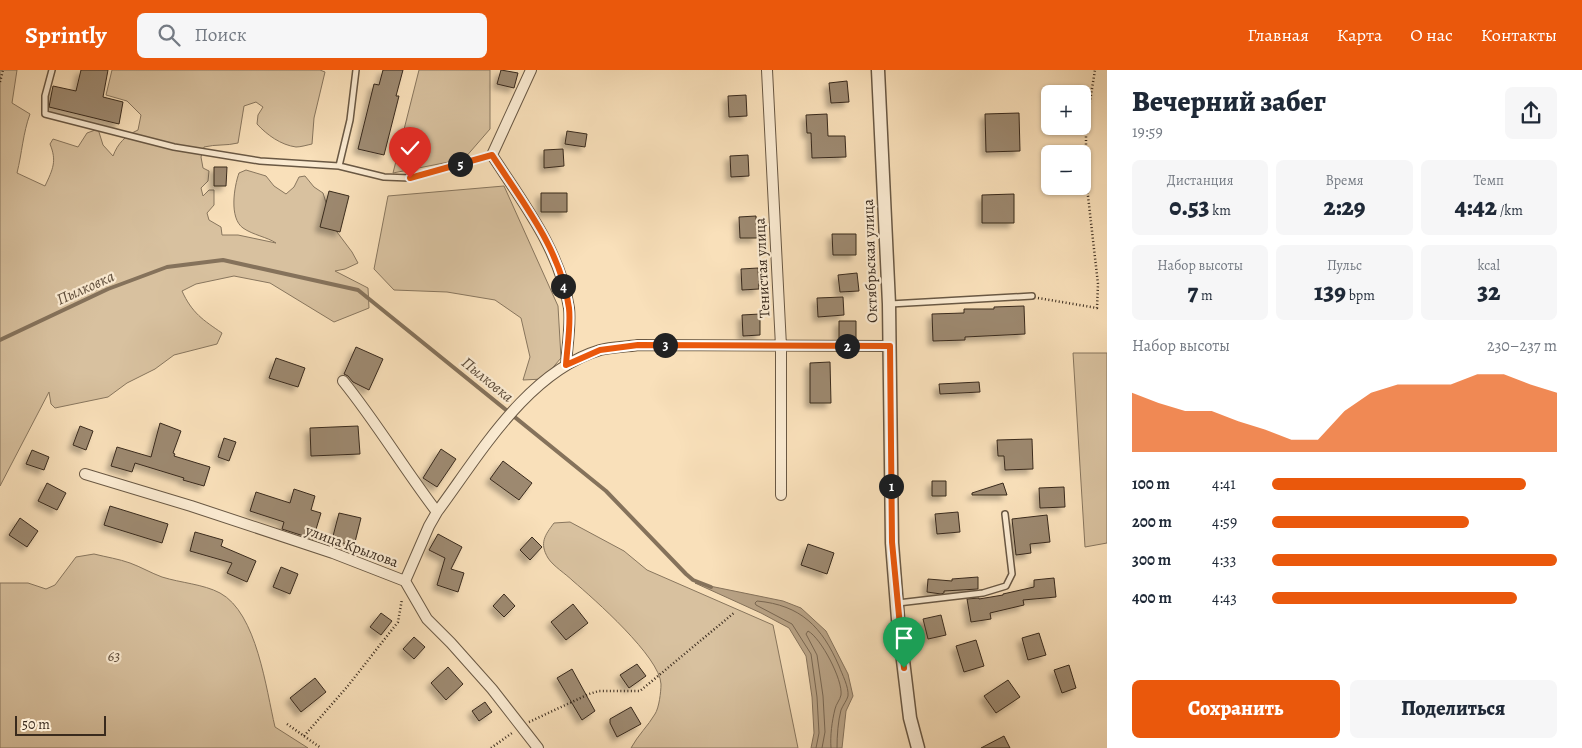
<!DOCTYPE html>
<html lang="ru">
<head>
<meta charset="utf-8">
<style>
	body { margin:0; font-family:Alegreya,serif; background:#f6f6f7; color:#1f2937; height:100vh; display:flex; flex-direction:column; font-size:19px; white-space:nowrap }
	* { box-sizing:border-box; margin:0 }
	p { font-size:16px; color:#747a83 }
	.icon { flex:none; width:28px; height:28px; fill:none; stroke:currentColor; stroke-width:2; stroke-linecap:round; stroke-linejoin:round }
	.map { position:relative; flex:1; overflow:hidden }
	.panel { display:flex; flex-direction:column; background:#fff; width:475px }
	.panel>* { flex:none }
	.tools { position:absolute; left:1041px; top:15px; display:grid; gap:10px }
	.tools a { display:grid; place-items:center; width:50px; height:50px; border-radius:8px; background:#fff; box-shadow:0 1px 4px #0004; font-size:25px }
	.scale { position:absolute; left:15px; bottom:12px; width:91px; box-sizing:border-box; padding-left:5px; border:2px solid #392a1d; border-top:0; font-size:14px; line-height:18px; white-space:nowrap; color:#392a1d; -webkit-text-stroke:4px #fbebd2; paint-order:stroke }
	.pin { position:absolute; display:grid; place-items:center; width:42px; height:42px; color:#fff; margin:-51px -21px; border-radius:50% 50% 50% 0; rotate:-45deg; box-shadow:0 0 5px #0007 }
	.pin .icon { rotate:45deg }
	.km { position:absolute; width:25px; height:25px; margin:-12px; border-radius:50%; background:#222; color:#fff; font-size:14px; line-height:25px; text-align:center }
	.round { display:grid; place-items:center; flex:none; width:52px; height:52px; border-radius:8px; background:#f6f6f7 }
	.headline { display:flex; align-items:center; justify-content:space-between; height:85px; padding:0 25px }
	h1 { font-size:28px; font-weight:800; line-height:38px }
	.stats { display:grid; grid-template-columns:repeat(3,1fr); gap:8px; height:85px; padding:5px 25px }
	.stats div { display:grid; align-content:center; border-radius:8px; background:#f6f6f7; text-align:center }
	.stats b { font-size:25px; font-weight:800 }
	.stats small { font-size:14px; font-weight:400 }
	.stats p { font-size:14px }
	.chart { height:140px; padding:10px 25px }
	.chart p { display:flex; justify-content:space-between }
	.chart svg { width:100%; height:90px; margin-top:5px; fill:#ea580c; opacity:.7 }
	.button { display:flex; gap:10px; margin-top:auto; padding:10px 25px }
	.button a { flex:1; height:58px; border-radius:8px; background:#ea580c; color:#fff; font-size:20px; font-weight:800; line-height:58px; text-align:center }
	.button a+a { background:#f6f6f7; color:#1f2937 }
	ul { padding:0 25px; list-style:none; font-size:16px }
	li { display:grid; grid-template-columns:80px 60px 1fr; align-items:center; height:38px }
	li i { height:12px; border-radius:6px; background:#ea580c }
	header { display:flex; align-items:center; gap:30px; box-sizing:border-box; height:70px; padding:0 25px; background:#ea580c; color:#fff }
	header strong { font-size:24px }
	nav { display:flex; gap:28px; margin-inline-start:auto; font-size:18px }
	.search { width:350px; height:45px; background:#f6f6f7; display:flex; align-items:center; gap:12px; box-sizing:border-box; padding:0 18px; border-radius:8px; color:#747a83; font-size:19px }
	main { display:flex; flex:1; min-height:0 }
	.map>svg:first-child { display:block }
	.green { fill:#d8c19f; stroke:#88765e }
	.water { fill:#b8a285; stroke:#85725b }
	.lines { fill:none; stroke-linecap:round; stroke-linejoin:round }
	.shore { stroke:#786651; stroke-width:1 }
	.stream { stroke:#85725b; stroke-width:4 }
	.building { fill:#9d896f; stroke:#392a1d; filter:url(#shadow) }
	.service-casing { stroke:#695844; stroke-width:8 }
	.minor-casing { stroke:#695844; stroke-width:12 }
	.tertiary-casing { stroke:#695844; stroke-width:15 }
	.path { stroke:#392a1d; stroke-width:2.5; stroke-dasharray:1 2.5; stroke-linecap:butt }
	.service { stroke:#fbebd2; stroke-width:5 }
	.minor { stroke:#fbebd2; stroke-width:10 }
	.tertiary { stroke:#fbebd2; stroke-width:12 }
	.route-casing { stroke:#fff; stroke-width:10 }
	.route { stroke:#ea580c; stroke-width:6 }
	.labels { text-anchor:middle; stroke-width:4.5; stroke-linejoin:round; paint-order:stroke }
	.street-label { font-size:15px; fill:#392a1d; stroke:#fbebd2 }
	.park-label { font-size:15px; font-style:italic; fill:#61503e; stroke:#fbebd2 }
	.water-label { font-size:16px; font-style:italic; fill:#5f4e3c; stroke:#fbebd2 }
</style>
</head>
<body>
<header>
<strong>Sprintly</strong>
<div class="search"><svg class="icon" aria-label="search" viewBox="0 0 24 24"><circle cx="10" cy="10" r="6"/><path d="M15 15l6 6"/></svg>Поиск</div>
<nav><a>Главная</a><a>Карта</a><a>О нас</a><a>Контакты</a></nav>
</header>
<main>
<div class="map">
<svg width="1107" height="678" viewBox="0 0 1107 678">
	<defs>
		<filter id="shadow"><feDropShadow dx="-4.5" dy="4.5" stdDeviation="2.5" flood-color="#0004"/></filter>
	</defs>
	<rect width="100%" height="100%" fill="#f9e0ba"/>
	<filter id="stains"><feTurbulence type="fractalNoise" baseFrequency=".004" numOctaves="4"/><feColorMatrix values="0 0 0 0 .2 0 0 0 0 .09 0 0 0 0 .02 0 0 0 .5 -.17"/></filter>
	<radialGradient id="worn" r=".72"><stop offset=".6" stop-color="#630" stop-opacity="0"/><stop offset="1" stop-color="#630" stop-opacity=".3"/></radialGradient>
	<path class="green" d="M0 0H17L12 33 30 44C23 63 22 83 17 103L45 116C53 99 57 91 50 74L53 69 78 77 87 63 98 59 103 75 113 86C118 73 125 66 138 60L141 45 127 31 106 25 112 0H320L325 2 314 48 312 74C307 75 301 77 296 77 281 75 267 65 257 54L258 45 263 37 256 32 244 36 238 73C226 76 216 74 204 77L201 87 203 98 209 101 208 111 201 118 203 126 209 120H214V135L207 143 209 150 221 157 222 165H238L276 173C267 167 253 165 243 158 229 148 234 117 239 103L246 100 266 106 274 116 286 124 294 117 299 107 305 106 314 117 323 123 334 158 352 182 358 193 345 199 335 201 368 218 369 238 334 252 270 213 234 206 196 214 182 221C192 243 203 250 222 263L217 274 174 285 155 299 127 313 108 327 55 338 51 334 49 322 0 416Z
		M419 0H490V59L464 89 393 103Z
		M504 116 558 236 561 288 543 309 523 310 530 287 521 248 495 230 447 222 394 220 374 199 388 126Z
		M1073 283H1107V473L1085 477Z
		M570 452 624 481 647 500 773 555 798 678H631C638 665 648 656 655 644 659 638 661 622 661 614 660 587 594 529 573 511 566 504 553 496 548 488 539 473 545 465 554 453Z
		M94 484C106 487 119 489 130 493 141 497 151 503 162 507 181 513 203 514 220 523 257 543 266 619 275 657L308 678H0V513H28L46 519 55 515 76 487Z"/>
	<path class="water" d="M695 513 783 531 801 538 826 561 848 604 853 626 846 641 842 678H811L814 663 812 627 806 586 789 558 761 543Z"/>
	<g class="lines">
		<path class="shore" d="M816 678 819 663 817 627 811 584 792 554 756 535 755 533 757 531C801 535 822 557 839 596 842 604 849 617 848 626 847 630 843 635 841 640 838 651 837 666 837 678
			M822 678 825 662 823 626 817 585 806 564 808 561C821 568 843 610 841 625 840 630 836 634 835 639 832 651 830 666 831 678"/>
		<path class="stream" d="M0 270 108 219 167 197 223 190 358 220 606 421 686 504 693 510 711 517"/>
	</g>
	<path class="building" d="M81 0H108L103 27 123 32 119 54 49 37 53 16 76 21Z
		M383 0H403L396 26H399L384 85 358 79 374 14 379 15Z
		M501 0 518 3 514 18 497 14Z
		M847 11 849 32 831 33 829 13Z
		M746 25 747 46 729 47 728 26Z
		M1019 43 1020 81 986 82 985 44Z
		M827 44 828 66H845L846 87 812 88 811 63H807L806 45Z
		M567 61 587 64 585 77 565 74Z
		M563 79 564 96 544 98V80Z
		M748 85 749 106 731 107 730 86Z
		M214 97H227L226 116H214Z
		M329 121 349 126 340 162 320 157Z
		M541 123H567V142H541Z
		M1014 124V153H982V125Z
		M756 146 757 168H740L739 147Z
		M832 164H856V185H833Z
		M758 198 759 219 742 220 741 199Z
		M857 203 859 221 840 222 838 205Z
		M843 227 844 245 818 247 817 228Z
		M1024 236 1025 264 965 267V270L933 271 932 244 964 243V239H994V237Z
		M760 244V265L743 266 742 245Z
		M839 251H856V268H839Z
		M356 277 383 289 369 320 353 312 348 306 344 304Z
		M276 288 305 298 298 317 269 308Z
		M830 292 831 333H810V293Z
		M979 312 980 322 940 324 939 314Z
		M160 353 181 361 173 383 175 384 174 386 210 397 204 416 183 410 184 408 135 393 132 402 111 396 117 377 151 387Z
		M80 356 93 361 86 380 73 375Z
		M358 356 360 384 311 386 310 358Z
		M224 368 236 372 229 391 218 387Z
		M1032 369 1033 399 1005 400 1004 386H998L997 370Z
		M441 379 456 389 437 417 423 408Z
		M32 380 49 387 44 400 26 394Z
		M503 391 532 413 519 430 490 409Z
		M932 411H946V426H932Z
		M47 413 66 423 57 440 38 431Z
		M1003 413 1007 425H972V423Z
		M1064 417 1065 437 1040 438 1039 418Z
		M294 419 315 426 311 440 321 443 313 469 282 459 284 452 250 441 256 422 290 433Z
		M110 436 168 454 162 473 104 455Z
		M958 442 960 462 937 464 935 444Z
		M339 443 361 448 354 476 332 470Z
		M1047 445 1050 472 1030 474 1031 483 1016 485 1012 449Z
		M20 448 38 461 27 477 9 465Z
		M195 462 223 470 221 476 256 491 247 512 227 503 232 493 190 481Z
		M438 464 462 477 451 499 464 503 458 522 437 515 445 488 429 480Z
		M532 467 542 477 530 490 520 480Z
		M808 474 834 483 827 504 801 495Z
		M281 497 298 504 290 524 273 517Z
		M978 507V519L944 521V523L941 524 927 522 928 509 952 511V509Z
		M1054 508 1056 527 1023 530 1024 535 990 543 991 549 971 552 967 529 979 528V529L1003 525V524L1034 517V510Z
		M504 524 515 536 504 547 493 536Z
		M573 534 588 553 566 570 551 552Z
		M381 543 392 551 381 565 370 557Z
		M941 545 946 565 928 569 923 549Z
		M1039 563 1046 585 1028 590 1022 568Z
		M414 567 425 577 414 589 403 579Z
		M976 570 984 596 964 602 956 576Z
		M637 594 646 606 629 618 620 605Z
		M1069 595 1076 618 1062 623 1054 600Z
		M448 597 463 614 446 630 431 613Z
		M572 599 595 641 582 650 557 608Z
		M315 608 326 622 301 642 290 628Z
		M1008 610 1020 627 996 643 984 626Z
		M485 632 492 642 479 651 472 641Z
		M631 637 641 654 617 667 610 653V649Z
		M1004 666 1010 678H981Z"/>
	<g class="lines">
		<defs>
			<path id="service" d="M52 0 45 26V44L174 77 260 91 339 96 350 50 356 0
				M339 96 384 107 410 108 492 85
				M890 234 1032 226
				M898 533 983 523 1006 516 1012 504 1005 444"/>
			<path id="minor" d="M531 0 492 85C523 133 560 180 569 238 571 255 567 278 566 295
				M767 0 781 276V425
				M343 311C377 353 404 399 437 442
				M85 404 191 436 333 483 405 511 427 549 451 573 492 619 538 678
				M405 511 429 456 437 442C480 384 527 302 600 280 612 277 626 277 638 275L889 276"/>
			<path id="tertiary" d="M878 0 889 234 892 473 898 549 910 648 918 678"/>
		</defs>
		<use href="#service" class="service-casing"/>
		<use href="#minor" class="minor-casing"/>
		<use href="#tertiary" class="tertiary-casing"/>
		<path class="path" d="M0 12 3 0
			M1038 228 1097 238 1098 214 1088 126 1086 82V56L1095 0
			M529 652 589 624 599 621H640L735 542
			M287 654 321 678
			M304 666 347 617 398 552 402 529
			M491 678 512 663"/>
		<use href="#service" class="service"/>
		<use href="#minor" class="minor"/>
		<use href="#tertiary" class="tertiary"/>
	</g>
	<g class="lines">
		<defs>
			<path id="route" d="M410 108 492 85C523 133 561 180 569 238 571 255 567 278 566 295L600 280 638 275 890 276 892 472 904 598"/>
		</defs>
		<use href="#route" class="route-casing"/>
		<use href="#route" class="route"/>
	</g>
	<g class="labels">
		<g class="street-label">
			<text transform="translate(870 191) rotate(-92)" y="5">Октябрьская улица</text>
			<text transform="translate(762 198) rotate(-93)" y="5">Тенистая улица</text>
			<text transform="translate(352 476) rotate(20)" y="5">улица Крылова</text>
		</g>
		<g class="park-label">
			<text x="114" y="591">63</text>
		</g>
		<g class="water-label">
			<text transform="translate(85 217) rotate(-24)" y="6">Пылковка</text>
			<text transform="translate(488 309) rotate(39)" y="6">Пылковка</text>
		</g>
	</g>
	<rect width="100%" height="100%" filter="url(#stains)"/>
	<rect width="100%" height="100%" fill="url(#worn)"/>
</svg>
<div class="tools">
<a>+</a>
<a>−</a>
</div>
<div class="scale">50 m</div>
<div class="pin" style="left:904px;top:598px;background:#1e9e55"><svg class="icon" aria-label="arrive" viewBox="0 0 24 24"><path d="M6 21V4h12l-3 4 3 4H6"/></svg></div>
<div class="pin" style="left:410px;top:108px;background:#d93025"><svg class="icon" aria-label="check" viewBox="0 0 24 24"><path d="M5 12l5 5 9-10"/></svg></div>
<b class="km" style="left:891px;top:416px">1</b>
<b class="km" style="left:847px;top:276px">2</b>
<b class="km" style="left:665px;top:275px">3</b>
<b class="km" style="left:563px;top:216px">4</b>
<b class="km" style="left:460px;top:94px">5</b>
</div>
<section class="panel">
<div class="headline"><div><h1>Вечерний забег</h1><p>19:59</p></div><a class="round"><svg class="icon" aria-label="share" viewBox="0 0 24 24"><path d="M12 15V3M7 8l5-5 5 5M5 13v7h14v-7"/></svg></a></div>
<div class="stats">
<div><p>Дистанция</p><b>0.53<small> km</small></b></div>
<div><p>Время</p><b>2:29</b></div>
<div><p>Темп</p><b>4:42<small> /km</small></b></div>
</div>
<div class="stats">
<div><p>Набор высоты</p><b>7<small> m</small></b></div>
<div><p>Пульс</p><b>139<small> bpm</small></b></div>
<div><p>kcal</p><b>32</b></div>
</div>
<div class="chart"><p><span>Набор высоты</span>230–237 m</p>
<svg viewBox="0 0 160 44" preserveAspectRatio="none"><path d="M0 44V15L10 20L20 24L30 24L40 29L50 33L60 38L70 38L80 24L90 15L100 11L110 11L120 11L130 6L140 6L150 11L160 15V44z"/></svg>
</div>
<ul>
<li><b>100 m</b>4:41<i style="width:89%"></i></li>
<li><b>200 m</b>4:59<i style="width:69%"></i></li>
<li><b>300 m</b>4:33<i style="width:100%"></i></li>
<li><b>400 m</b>4:43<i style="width:86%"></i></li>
</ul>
<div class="button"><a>Сохранить</a><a>Поделиться</a></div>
</section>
</main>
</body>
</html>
